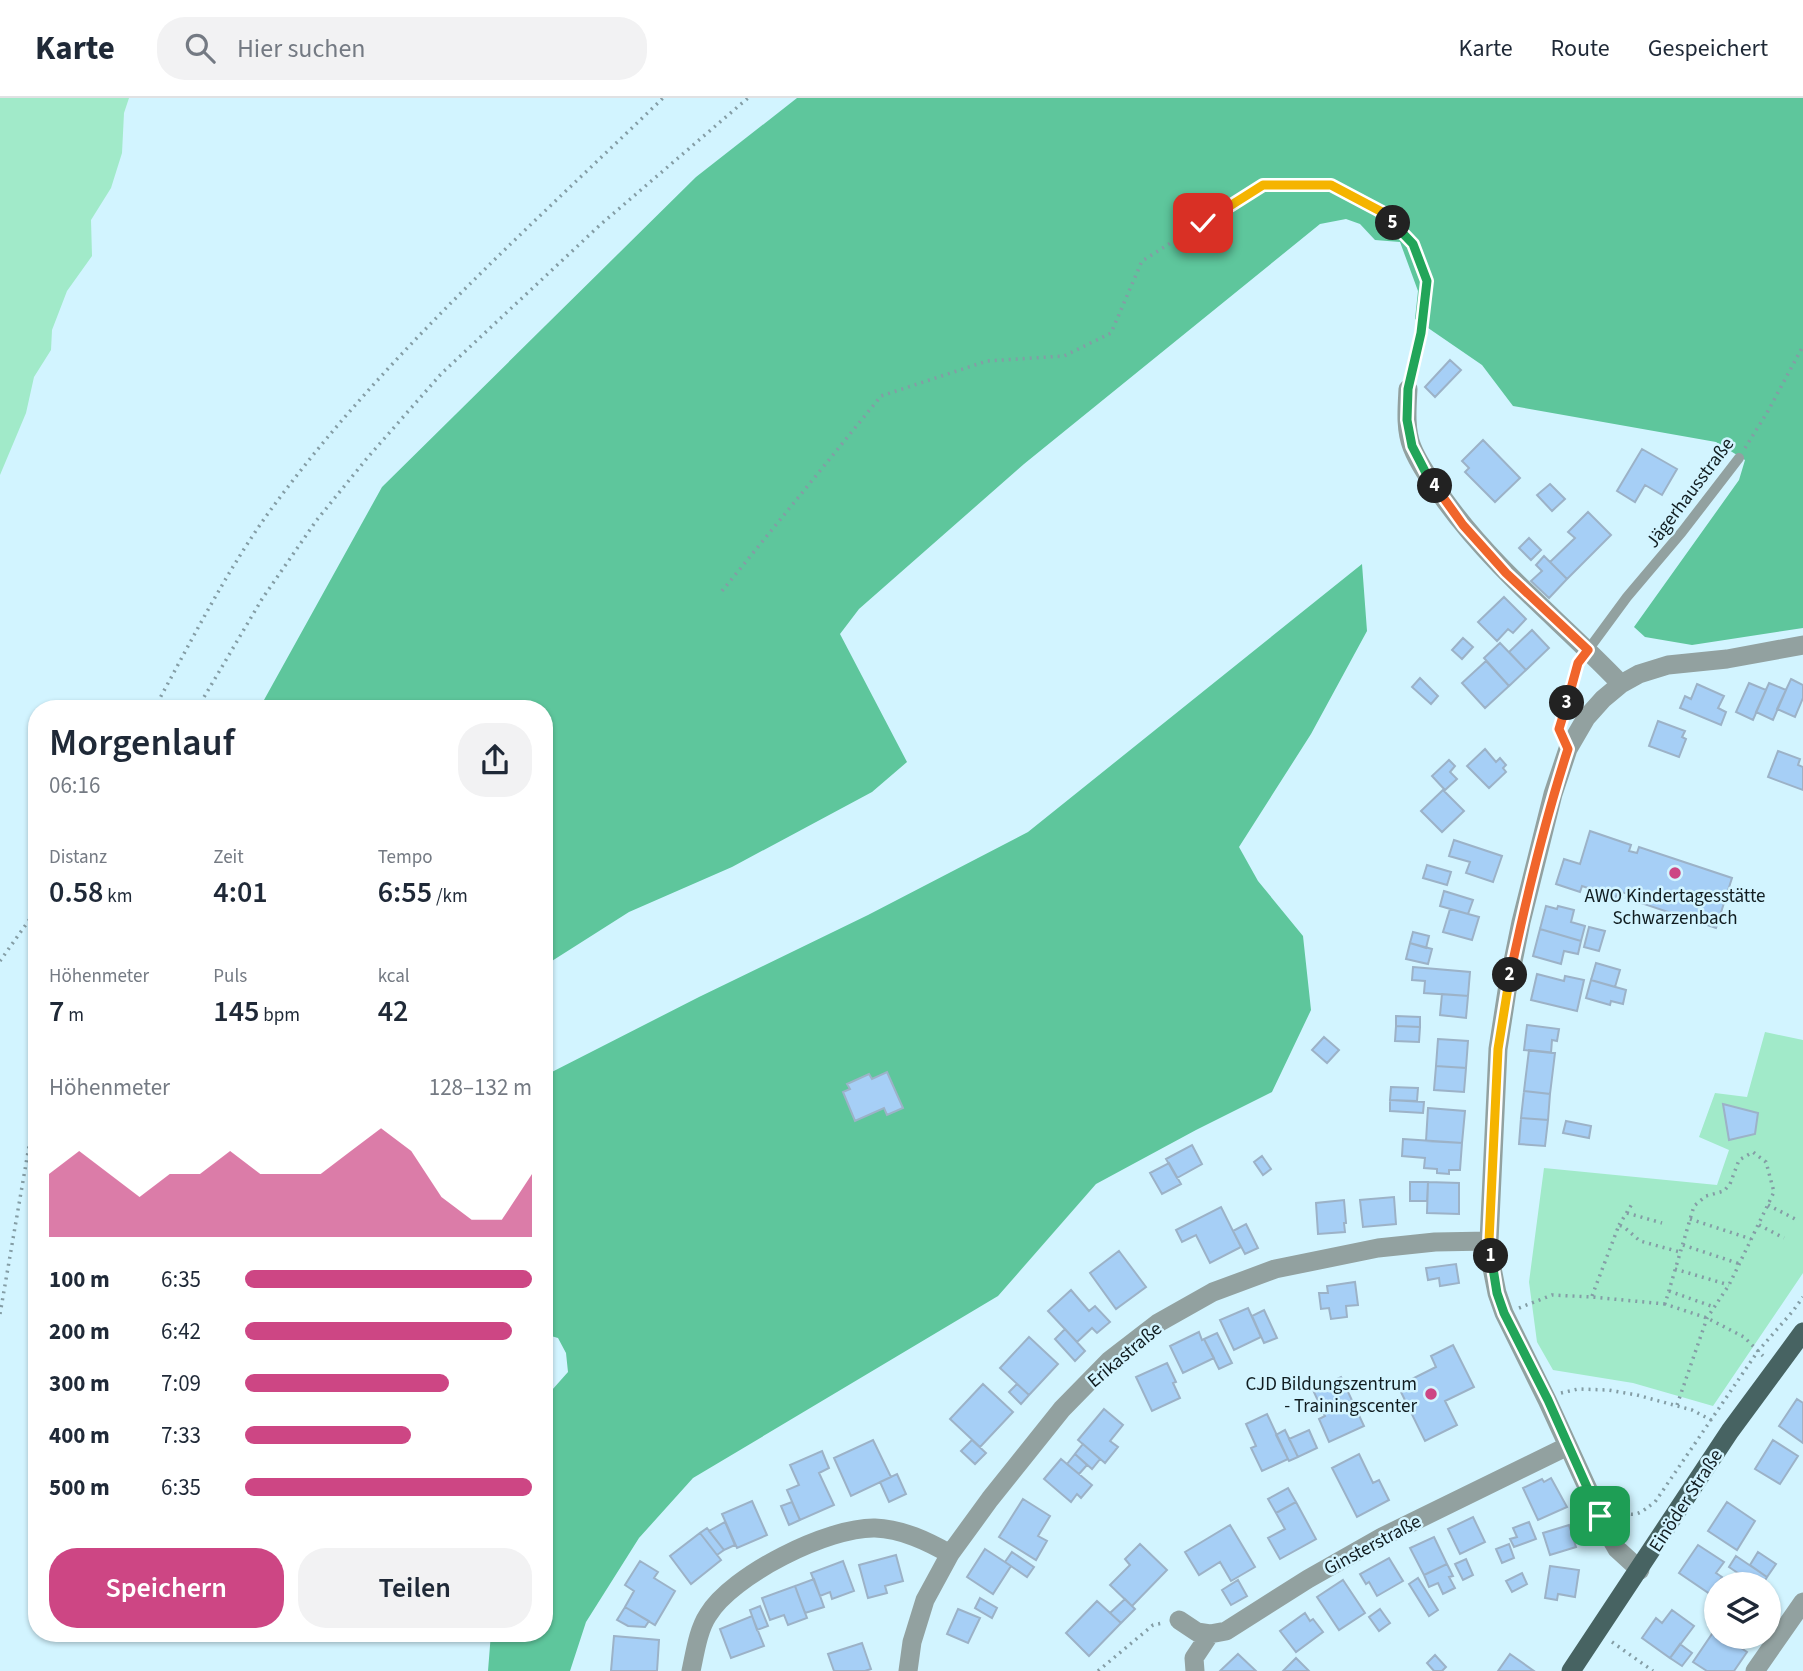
<!DOCTYPE html>
<html lang="de">
<head>
<meta charset="utf-8">
<style>
	body { margin:0; font-family:"Source Sans 3",sans-serif; background:#f2f2f3; color:#1f2937; height:100vh; display:flex; flex-direction:column; font-size:26px; white-space:nowrap }
	* { box-sizing:border-box; margin:0 }
	p { font-size:23px; color:#747a83 }
	.icon { flex:none; width:38px; height:38px; fill:none; stroke:currentColor; stroke-width:2; stroke-linecap:round; stroke-linejoin:round }
	.map { position:relative; flex:1; overflow:hidden }
	.sheet { position:absolute; left:28px; top:602px; width:525px; height:942px; display:flex; flex-direction:column; background:#fff; border-radius:28px; box-shadow:0 2px 5px #0004 }
	.sheet>* { flex:none }
	.tools { position:absolute; left:1704px; top:1474px; display:grid; gap:14px }
	.tools a { display:grid; place-items:center; width:77px; height:77px; border-radius:50%; background:#fff; box-shadow:0 2px 5px #0004; font-size:35px }
	.pin { position:absolute; display:grid; place-items:center; width:60px; height:60px; color:#fff; margin:-30px; border-radius:14px; box-shadow:0 4px 10px #0006 }
	.km { position:absolute; width:35px; height:35px; margin:-18px; border-radius:50%; background:#222; color:#fff; font-size:19px; line-height:35px; text-align:center }
	.round { display:grid; place-items:center; flex:none; width:74px; height:74px; border-radius:28px; background:#f2f2f3 }
	.headline { display:flex; align-items:center; justify-content:space-between; height:119px; padding:0 21px }
	h1 { font-size:38px; font-weight:600; line-height:52px }
	.figures { display:grid; grid-template-columns:repeat(3,1fr); gap:10px; height:119px; padding:7px 21px }
	.figures div { display:grid; align-content:center }
	.figures b { font-size:30px; font-weight:600 }
	.figures small { font-size:19px; font-weight:400 }
	.figures p { font-size:19px }
	.chart { height:196px; padding:14px 21px }
	.chart p { display:flex; justify-content:space-between }
	.chart svg { width:100%; height:126px; margin-top:7px; fill:#cd4684; opacity:.7 }
	.action { display:flex; gap:14px; margin-top:auto; padding:14px 21px }
	.action a { flex:1; height:80px; border-radius:28px; background:#cd4684; color:#fff; font-size:28px; font-weight:600; line-height:80px; text-align:center }
	.action a+a { background:#f2f2f3; color:#1f2937 }
	ul { padding:0 21px; list-style:none; font-size:23px }
	li { display:grid; grid-template-columns:112px 84px 1fr; align-items:center; height:52px }
	li i { height:18px; border-radius:9px; background:#cd4684 }
	header { display:flex; align-items:center; gap:42px; box-sizing:border-box; height:98px; padding:0 35px; background:#fff; border-bottom:2px solid #e0e1e3 }
	header strong { font-size:33px }
	nav { display:flex; gap:38px; margin-inline-start:auto; font-size:24px }
	.search { width:490px; height:63px; background:#f2f2f3; display:flex; align-items:center; gap:18px; box-sizing:border-box; padding:0 24px; border-radius:28px; color:#747a83; font-size:26px }
	.map>svg:first-child { display:block }
	.green { fill:#a1eac9 }
	.forest { fill:#5ec69c }
	.building { fill:#a6cff6; stroke:#9cb2c7; stroke-width:2 }
	.lines { fill:none; stroke-linecap:round; stroke-linejoin:round }
	.path { stroke:#849da5; stroke-width:3.5; stroke-dasharray:2 5; stroke-linecap:butt }
	.service { stroke:#92a1a0; stroke-width:10 }
	.minor { stroke:#92a1a0; stroke-width:19 }
	.primary { stroke:#476362; stroke-width:19 }
	.split-1-casing { stroke:#fff; stroke-width:14 }
	.split-2-casing { stroke:#fff; stroke-width:14 }
	.split-3-casing { stroke:#fff; stroke-width:14 }
	.split-4-casing { stroke:#fff; stroke-width:14 }
	.split-5-casing { stroke:#fff; stroke-width:14 }
	.split-6-casing { stroke:#fff; stroke-width:14 }
	.split-1 { stroke:#22a559; stroke-width:9 }
	.split-2 { stroke:#f5b400; stroke-width:9 }
	.split-3 { stroke:#f0652b; stroke-width:9 }
	.split-4 { stroke:#f0652b; stroke-width:9 }
	.split-5 { stroke:#22a559; stroke-width:9 }
	.split-6 { stroke:#f5b400; stroke-width:9 }
	.poi-dot { fill:#cd4684; stroke:#d2f4ff; stroke-width:2.5 }
	.labels { text-anchor:middle; stroke-width:5; stroke-linejoin:round; paint-order:stroke }
	.street-label { font-size:19px; fill:#111d21; stroke:#d2f4ff }
	.poi-label { font-size:19px; fill:#111d21; stroke:#d2f4ff }
</style>
</head>
<body>
<header>
<strong>Karte</strong>
<div class="search"><svg class="icon" aria-label="search" viewBox="0 0 24 24"><circle cx="10" cy="10" r="6"/><path d="M15 15l6 6"/></svg>Hier suchen</div>
<nav><a>Karte</a><a>Route</a><a>Gespeichert</a></nav>
</header>
<div class="map">
<svg width="1803" height="1573" viewBox="0 0 1803 1573">
	<rect width="100%" height="100%" fill="#d2f4ff"/>
	<path class="green" d="M0 0H129L124 15 122 55 111 90 91 122 92 158 67 193 52 232 51 252 34 279 26 315 0 377Z
		M1765 934 1803 942V1175L1713 1308 1633 1285 1553 1272 1537 1244 1529 1184 1544 1070 1717 1087 1729 1052 1699 1039 1715 995 1747 999Z"/>
	<path class="forest" d="M797 0H1803V530L1692 547 1645 539 1634 529 1739 382 1745 362 1716 344 1513 308 1482 267 1415 221 1418 193 1400 144 1375 142 1360 126 1346 121 1320 126 1024 366 859 511 840 536 907 664 872 694 732 769 629 814 544 868V611H259L382 389 696 79Z
		M1362 466 1367 533 1311 636 1239 749 1258 783 1303 838 1311 912 1272 994 1196 1032 1096 1086 998 1198 693 1380 639 1440 586 1524 570 1573H488L491 1535H544V1301L568 1274 566 1255 558 1240 544 1236V978L699 899 868 817 1028 734Z"/>
	<path class="building" d="M1450 262 1461 272 1435 299 1425 289Z
		M1483 342 1520 380 1495 404 1465 374 1469 370 1462 363Z
		M1642 351 1677 371 1662 397 1645 387 1635 404 1617 393Z
		M1550 386 1565 401 1552 413 1537 397Z
		M1588 414 1611 437 1567 481 1550 464 1575 440 1568 434Z
		M1529 440 1541 452 1531 462 1519 450Z
		M1544 458 1567 481 1549 500 1531 483 1542 473 1536 467Z
		M1504 499 1526 521 1513 535 1508 531 1497 543 1478 524Z
		M1532 532 1549 550 1526 572 1509 554Z
		M1463 540 1473 549 1462 561 1452 552Z
		M1500 545 1526 572 1509 588 1484 560Z
		M1486 563 1509 588 1485 610 1462 585Z
		M1420 580 1438 598 1431 606 1412 589Z
		M1791 581 1803 587V600L1795 619 1777 611Z
		M1749 585 1766 592 1753 622 1736 614Z
		M1769 585 1786 592 1773 622 1756 614Z
		M1697 586 1724 598 1718 610 1726 614 1721 627 1680 610 1685 598 1691 601Z
		M1658 623 1685 633 1682 639 1686 641 1679 659 1649 648Z
		M1485 651 1496 664 1500 660 1506 667 1503 670 1506 674 1489 690 1467 668Z
		M1778 653 1800 661 1798 667 1803 669V692L1768 679Z
		M1449 662 1455 668 1450 674 1457 681 1445 692 1432 678Z
		M1443 692 1464 713 1442 734 1421 713Z
		M1590 733 1631 747 1629 753 1637 755 1639 749 1732 780 1716 830 1626 800 1628 796 1618 793 1616 799 1582 788 1580 794 1556 786 1564 761 1580 766Z
		M1454 742 1502 758 1493 784 1466 775 1470 764 1449 758Z
		M1427 767 1451 774 1447 787 1423 780Z
		M1444 793 1473 802 1468 816 1440 808Z
		M1546 808 1557 811 1558 808 1574 812 1571 824 1585 828 1581 843 1540 831Z
		M1450 811 1479 819 1472 842 1443 834Z
		M1589 829 1605 833 1599 853 1584 849Z
		M1540 831 1581 843 1578 856 1564 853 1561 866 1533 858Z
		M1413 834 1429 838 1426 850 1410 845Z
		M1410 845 1432 851 1428 866 1406 861Z
		M1596 865 1620 872 1615 889 1591 882Z
		M1413 869 1470 874 1468 898 1424 895 1425 883 1412 882Z
		M1537 876 1564 883 1565 878 1584 882 1577 913 1531 902Z
		M1591 882 1626 892 1623 906 1611 903 1610 907 1586 900Z
		M1442 896 1468 898 1466 920 1440 917Z
		M1396 918 1420 919V929L1396 928Z
		M1527 927 1559 931 1557 943 1552 942 1551 955 1524 952Z
		M1396 928 1420 929 1419 944 1395 943Z
		M1324 939 1339 952 1327 965 1312 952Z
		M1438 941 1468 943 1466 970 1436 968Z
		M1529 952 1555 955 1550 996 1524 993Z
		M1436 968 1466 970 1464 994 1434 992Z
		M887 974 903 1010 887 1017 884 1010 855 1023 843 994 850 991 847 986 869 976 872 981Z
		M1391 989 1418 990 1417 1003 1390 1002Z
		M1524 993 1550 996 1548 1022 1521 1020Z
		M1390 1002 1424 1004 1423 1015 1390 1013Z
		M1723 1006 1758 1015 1755 1036 1729 1042Z
		M1428 1010 1465 1013 1462 1045 1426 1043Z
		M1521 1020 1548 1022 1545 1048 1519 1046Z
		M1566 1023 1591 1028 1589 1040 1563 1035Z
		M1403 1041 1462 1045 1460 1072H1449V1076L1437 1075V1071L1424 1070 1425 1060 1402 1058Z
		M1192 1047 1202 1066 1177 1080 1166 1061Z
		M1262 1058 1271 1071 1263 1077 1254 1064Z
		M1169 1065 1181 1086 1162 1096 1150 1075Z
		M1410 1084H1428L1427 1103H1410Z
		M1428 1084 1459 1085V1116L1427 1115Z
		M1394 1099 1396 1126 1363 1129 1360 1102Z
		M1344 1102 1346 1125H1344L1345 1134 1318 1136 1316 1105Z
		M1221 1109 1241 1149 1210 1165 1196 1137 1182 1144 1176 1132Z
		M1246 1126 1258 1150 1245 1156 1233 1133Z
		M1119 1153 1146 1189 1116 1211 1090 1175Z
		M1456 1166 1459 1185 1440 1188 1439 1180 1428 1182 1426 1170Z
		M1355 1184 1358 1207 1346 1208 1347 1219 1331 1221 1329 1210 1321 1211 1319 1195H1328L1327 1188Z
		M1071 1192 1089 1213 1095 1208 1110 1224 1097 1235 1092 1230 1077 1244 1048 1213Z
		M1248 1210 1261 1239 1234 1252 1220 1222Z
		M1264 1212 1277 1240 1264 1245 1252 1218Z
		M1065 1231 1085 1253 1075 1263 1055 1241Z
		M1199 1234 1202 1242 1204 1241 1214 1260 1183 1275 1170 1248Z
		M1217 1235 1232 1265 1219 1271 1204 1241Z
		M1029 1239 1058 1266 1029 1297 1000 1270Z
		M1453 1247 1474 1289 1445 1303 1457 1327 1425 1343 1398 1288 1436 1269 1431 1258Z
		M1167 1265 1176 1284 1173 1285 1180 1300 1152 1313 1136 1279Z
		M1341 1279 1364 1328 1329 1344 1319 1321 1325 1318 1313 1292Z
		M983 1286 1013 1314 980 1349 950 1321Z
		M1017 1286 1029 1297 1021 1306 1009 1294Z
		M1797 1301 1803 1305V1345L1779 1328Z
		M1104 1311 1123 1327 1110 1343 1118 1349 1105 1365 1078 1342Z
		M1267 1316 1288 1361 1262 1373 1251 1350 1256 1348 1246 1326Z
		M1285 1332 1298 1359 1289 1363 1276 1337Z
		M1309 1332 1317 1350 1298 1359 1289 1341Z
		M873 1342 891 1379 851 1398 834 1360Z
		M972 1342 986 1355 975 1366 961 1353Z
		M1773 1342 1798 1358 1780 1386 1755 1371Z
		M1083 1346 1100 1361 1092 1371 1075 1356Z
		M822 1353 829 1370 819 1375 834 1407 800 1422 787 1392 799 1387 790 1367Z
		M1075 1356 1087 1367 1079 1376 1067 1366Z
		M1359 1356 1373 1385 1379 1382 1389 1402 1357 1419 1332 1370Z
		M1061 1361 1092 1387 1081 1400 1077 1396 1071 1404 1044 1381Z
		M897 1376 906 1396 889 1404 880 1384Z
		M1551 1380 1567 1409 1538 1422 1523 1390 1542 1381 1544 1384Z
		M1288 1390 1296 1404 1276 1415 1268 1401Z
		M1023 1401 1050 1418 1038 1438 1047 1443 1036 1462 999 1439Z
		M752 1403 767 1437 737 1450 722 1416Z
		M792 1404 800 1422 789 1427 781 1408Z
		M1296 1404 1316 1441 1280 1461 1268 1440 1285 1431 1276 1415Z
		M1727 1404 1755 1423 1737 1452 1708 1433Z
		M1473 1419 1485 1444 1460 1456 1448 1431Z
		M725 1424 735 1447 724 1452 709 1433Z
		M1529 1424 1536 1441 1514 1449 1510 1441 1517 1439 1513 1430Z
		M1230 1427 1255 1469 1231 1483 1220 1464 1199 1477 1185 1454Z
		M1569 1427 1576 1449 1550 1457 1543 1435Z
		M707 1430 724 1452 717 1457 700 1435Z
		M700 1435 721 1462 691 1486 670 1458Z
		M1434 1439 1447 1466 1424 1477 1410 1450Z
		M1140 1446 1167 1472 1132 1508 1110 1487 1130 1467 1125 1461Z
		M1509 1446 1514 1460 1502 1465 1496 1451Z
		M1698 1447 1724 1464 1716 1475 1722 1479 1710 1496 1679 1475Z
		M985 1451 1011 1468 993 1496 967 1479Z
		M1012 1454 1034 1469 1027 1479 1005 1464Z
		M1758 1454 1776 1466 1767 1479 1750 1467Z
		M896 1457 903 1483 885 1488 887 1495 868 1500 859 1467Z
		M1736 1458 1767 1479 1763 1486H1754L1729 1469Z
		M1389 1460 1403 1483 1377 1498 1369 1484 1366 1486 1360 1476Z
		M1466 1461 1473 1477 1463 1482 1455 1466Z
		M640 1463 658 1474 654 1480 675 1493 655 1527 625 1509 634 1493 625 1487Z
		M843 1463 854 1493 832 1501 830 1494 820 1498 811 1475Z
		M1447 1466 1453 1478 1449 1479 1455 1490 1443 1496 1438 1485 1429 1489 1424 1477Z
		M1550 1468 1579 1472 1575 1499 1558 1496 1557 1502 1545 1500Z
		M1522 1475 1527 1486 1512 1494 1506 1483Z
		M1418 1480 1438 1512 1429 1518 1409 1486Z
		M814 1481 824 1509 805 1515 795 1488Z
		M1238 1482 1247 1498 1231 1507 1222 1492Z
		M1343 1482 1365 1515 1339 1532 1317 1499Z
		M795 1488 807 1520 788 1527 784 1517 770 1522 762 1500Z
		M980 1500 997 1510 992 1520 975 1510Z
		M1125 1501 1135 1511 1121 1525 1110 1515Z
		M1097 1503 1121 1525 1089 1558 1066 1535Z
		M760 1508 768 1528 757 1532 750 1512Z
		M625 1509 649 1523 645 1529 628 1528 617 1522Z
		M958 1511 980 1520 968 1545 947 1536Z
		M1380 1511 1390 1525 1379 1533 1369 1519Z
		M1672 1512 1694 1528 1670 1560 1642 1540 1656 1520 1662 1525Z
		M1305 1515 1310 1523 1313 1521 1323 1534 1296 1554 1280 1533Z
		M752 1518 764 1548 731 1560 720 1531Z
		M1714 1533 1717 1534V1538H1723L1747 1554 1734 1573H1707L1693 1564Z
		M614 1538 659 1542 657 1573H611Z
		M862 1545 871 1571 865 1573H834L828 1556Z
		M1680 1546 1692 1555 1682 1568 1670 1560Z
		M1238 1556 1256 1573H1220Z
		M1510 1556 1534 1573H1498Z
		M1435 1557 1446 1569 1442 1573H1434L1427 1565Z
		M1296 1560 1309 1573H1283Z"/>
	<g class="lines">
		<path class="path" d="M1745 350 1768 313 1803 248
			M722 493 881 298 987 263 1064 258 1111 235 1142 163 1263 87H1331L1382 114 1413 146 1427 182 1421 235 1412 274
			M154 611C192 542 228 469 275 406 387 255 529 130 663 0
			M197 611 262 501 316 423 368 359 441 276 600 127 748 0
			M1562 621 1577 568
			M0 863 37 811
			M1768 1107 1799 1123
			M1627 1115 1662 1125
			M1690 1121 1751 1141
			M1619 1127 1632 1106
			M1759 1127 1784 1140
			M1683 1147 1740 1166
			M1675 1171 1729 1187
			M1669 1193 1714 1209
			M1592 1198 1619 1127 1624 1129 1640 1143 1680 1154
			M1519 1210 1552 1197 1592 1199 1665 1206
			M0 1216 37 1002
			M1561 1295 1578 1291 1608 1292 1637 1297 1692 1312 1713 1323
			M1677 1307 1707 1220 1729 1187 1774 1094 1766 1064 1753 1054 1739 1062 1730 1086 1724 1093 1706 1098 1694 1108 1665 1206 1707 1220 1744 1239 1763 1258
			M1618 1411C1635 1422 1641 1414 1655 1404L1758 1253 1793 1213 1803 1199
			M1612 1544 1653 1573
			M1098 1573 1153 1527 1163 1525"/>
		<path class="service" d="M1588 552 1627 499 1682 434 1739 360"/>
		<path class="minor" d="M1408 291C1407 310 1405 331 1412 349 1420 369 1434 387 1446 404 1496 473 1563 525 1621 586
			M1640 1472 1617 1451 1609 1437 1547 1302 1504 1215 1497 1195 1492 1170 1489 1143 1498 951 1507 893 1521 824 1553 696 1568 651 1586 620 1603 601 1621 586 1639 576 1668 567 1727 561 1803 547
			M1179 1522 1197 1534 1210 1536 1226 1533 1308 1481 1382 1439 1568 1348
			M691 1573C695 1555 698 1532 708 1517 732 1477 828 1429 875 1430 902 1431 927 1443 950 1456
			M908 1573 912 1544 925 1502 950 1456 990 1401 1062 1311 1110 1262 1158 1225 1213 1194 1275 1171 1378 1150 1435 1144 1489 1143
			M1195 1573 1194 1560 1210 1536
			M1755 1573 1803 1504"/>
		<path class="primary" d="M1571 1573 1730 1333 1803 1234"/>
	</g>
	<g class="lines">
		<defs>
			<path id="split-1" d="M1491 1158 1497 1195 1504 1215 1548 1302 1600 1418"/>
			<path id="split-2" d="M1491 1158 1489 1143 1498 951 1510 877"/>
			<path id="split-3" d="M1510 877C1526 801 1544 725 1568 651L1559 631 1567 605"/>
			<path id="split-4" d="M1435 388 1463 427 1506 475 1588 552 1578 565 1567 605"/>
			<path id="split-5" d="M1393 125 1413 146 1427 183 1421 235 1408 291 1407 322 1412 348 1427 377 1435 388"/>
			<path id="split-6" d="M1203 125 1263 87H1331L1382 114 1393 125"/>
		</defs>
		<use href="#split-1" class="split-1-casing"/>
		<use href="#split-2" class="split-2-casing"/>
		<use href="#split-3" class="split-3-casing"/>
		<use href="#split-4" class="split-4-casing"/>
		<use href="#split-5" class="split-5-casing"/>
		<use href="#split-6" class="split-6-casing"/>
		<use href="#split-1" class="split-1"/>
		<use href="#split-2" class="split-2"/>
		<use href="#split-3" class="split-3"/>
		<use href="#split-4" class="split-4"/>
		<use href="#split-5" class="split-5"/>
		<use href="#split-6" class="split-6"/>
	</g>
	<g class="poi-dot">
		<circle cx="1675" cy="775" r="7"/>
		<circle cx="1431" cy="1296" r="7"/>
	</g>
	<g class="labels">
		<g class="street-label">
			<text transform="translate(1689 394) rotate(-53)" y="7">Jägerhausstraße</text>
			<text transform="translate(1124 1256) rotate(-40)" y="7">Erikastraße</text>
			<text transform="translate(1685 1402) rotate(-57)" y="7">Einöder Straße</text>
			<text transform="translate(1372 1446) rotate(-28)" y="7">Ginsterstraße</text>
		</g>
		<g class="poi-label">
			<text x="1675" y="804">AWO Kindertagesstätte<tspan x="1675" dy="22">Schwarzenbach</tspan></text>
			<text x="1417" y="1292" text-anchor="end">CJD Bildungszentrum<tspan x="1417" dy="22">- Trainingscenter</tspan></text>
		</g>
	</g>
</svg>
<div class="tools">
<a><svg class="icon" aria-label="layers" viewBox="0 0 24 24"><path d="M12 4l9 5-9 5-9-5zM3 14l9 5 9-5"/></svg></a>
</div>
<div class="pin" style="left:1600px;top:1418px;background:#1e9e55"><svg class="icon" aria-label="arrive" viewBox="0 0 24 24"><path d="M6 21V4h12l-3 4 3 4H6"/></svg></div>
<div class="pin" style="left:1203px;top:125px;background:#d93025"><svg class="icon" aria-label="check" viewBox="0 0 24 24"><path d="M5 12l5 5 9-10"/></svg></div>
<b class="km" style="left:1491px;top:1158px">1</b>
<b class="km" style="left:1510px;top:877px">2</b>
<b class="km" style="left:1567px;top:605px">3</b>
<b class="km" style="left:1435px;top:388px">4</b>
<b class="km" style="left:1393px;top:125px">5</b>
<section class="sheet">
<div class="headline"><div><h1>Morgenlauf</h1><p>06:16</p></div><a class="round"><svg class="icon" aria-label="share" viewBox="0 0 24 24"><path d="M12 15V3M7 8l5-5 5 5M5 13v7h14v-7"/></svg></a></div>
<div class="figures">
<div><p>Distanz</p><b>0.58<small> km</small></b></div>
<div><p>Zeit</p><b>4:01</b></div>
<div><p>Tempo</p><b>6:55<small> /km</small></b></div>
</div>
<div class="figures">
<div><p>Höhenmeter</p><b>7<small> m</small></b></div>
<div><p>Puls</p><b>145<small> bpm</small></b></div>
<div><p>kcal</p><b>42</b></div>
</div>
<div class="chart"><p><span>Höhenmeter</span>128–132 m</p>
<svg viewBox="0 0 160 44" preserveAspectRatio="none"><path d="M0 44V22L10 14L20 22L30 30L40 22L50 22L60 14L70 22L80 22L90 22L100 14L110 6L120 14L130 30L140 38L150 38L160 22V44z"/></svg>
</div>
<ul>
<li><b>100 m</b>6:35<i style="width:100%"></i></li>
<li><b>200 m</b>6:42<i style="width:93%"></i></li>
<li><b>300 m</b>7:09<i style="width:71%"></i></li>
<li><b>400 m</b>7:33<i style="width:58%"></i></li>
<li><b>500 m</b>6:35<i style="width:100%"></i></li>
</ul>
<div class="action"><a>Speichern</a><a>Teilen</a></div>
</section>
</div>
</body>
</html>
